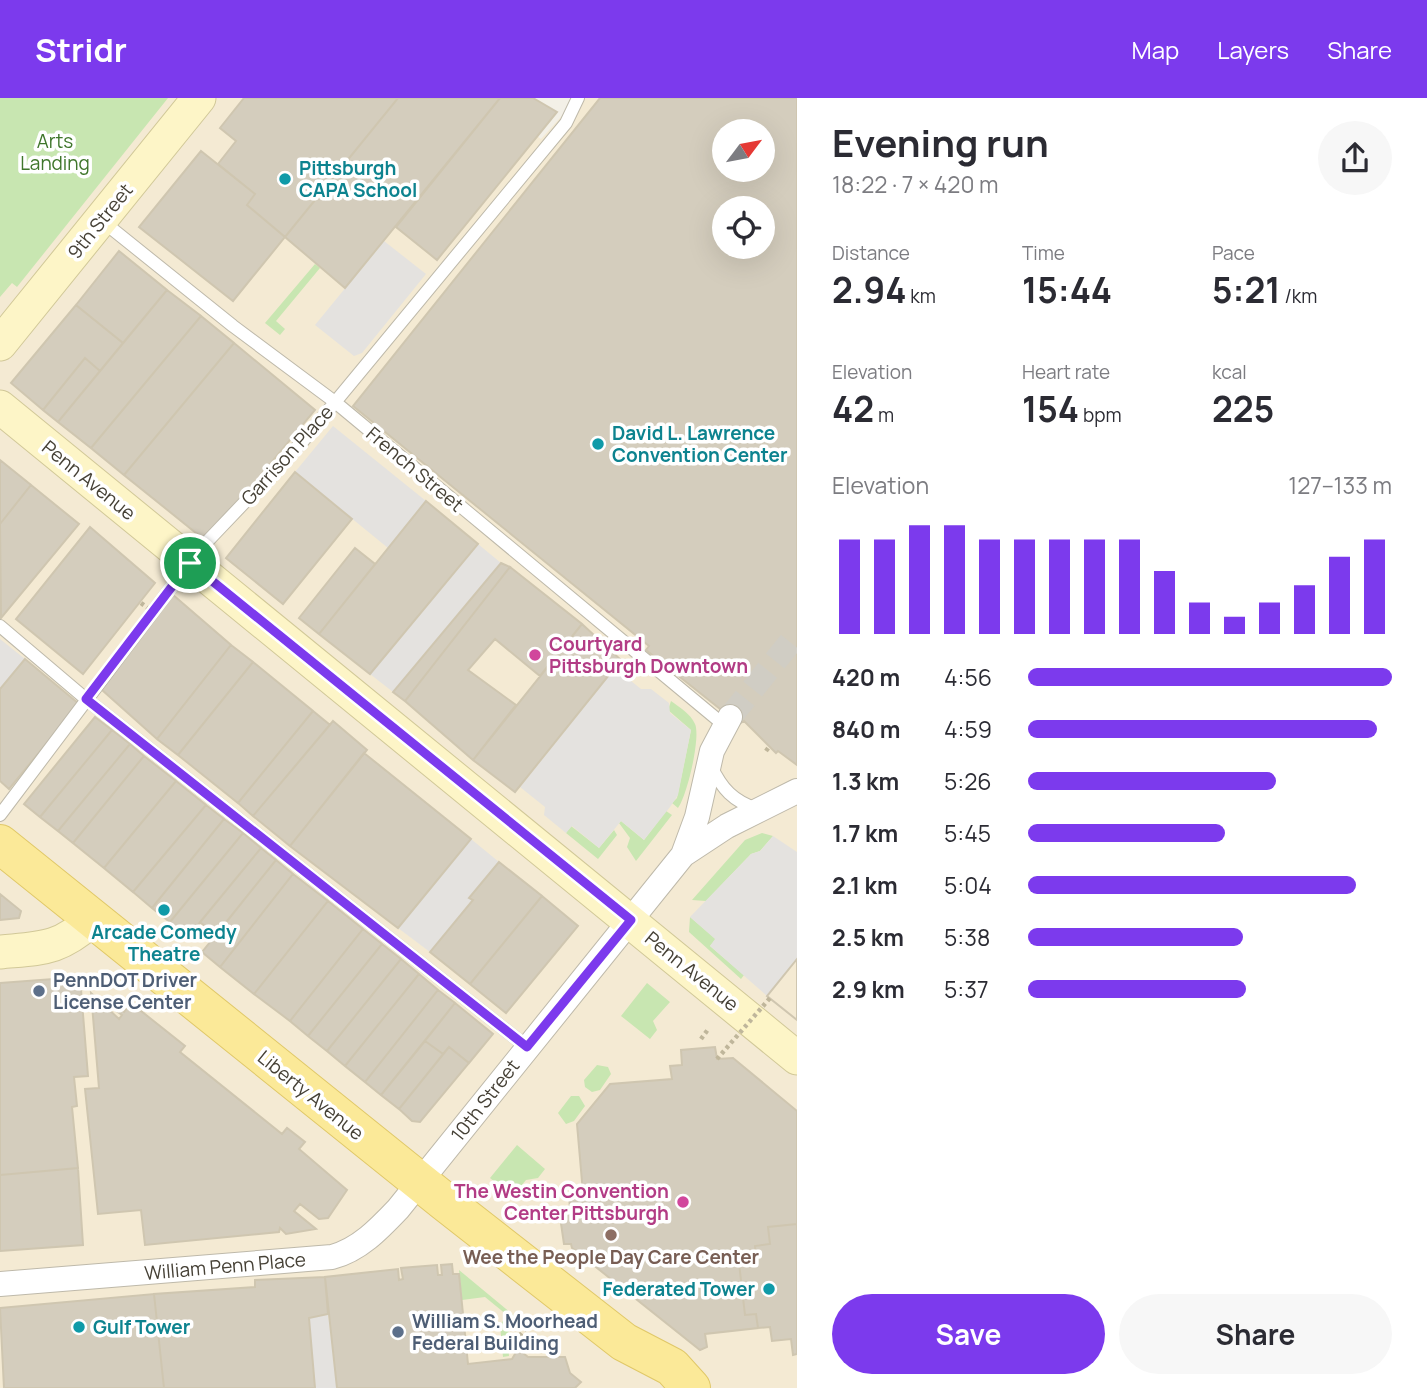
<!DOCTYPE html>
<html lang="en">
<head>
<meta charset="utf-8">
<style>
	body { margin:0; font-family:Manrope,sans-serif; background:#f7f7f7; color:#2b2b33; height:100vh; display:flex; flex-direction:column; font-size:26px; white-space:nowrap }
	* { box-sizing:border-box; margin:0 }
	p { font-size:23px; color:#7c7c81 }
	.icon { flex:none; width:38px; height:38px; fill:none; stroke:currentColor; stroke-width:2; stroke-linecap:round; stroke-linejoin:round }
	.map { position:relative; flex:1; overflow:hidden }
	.sheet { display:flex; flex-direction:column; background:#fff; width:630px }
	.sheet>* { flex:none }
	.needle { width:46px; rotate:58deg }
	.tools { position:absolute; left:712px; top:21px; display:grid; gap:14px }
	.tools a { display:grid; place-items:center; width:63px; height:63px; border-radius:50%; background:#fff; box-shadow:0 7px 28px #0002; font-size:35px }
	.pin { position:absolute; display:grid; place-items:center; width:60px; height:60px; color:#fff; margin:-30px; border:4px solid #fff; border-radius:50%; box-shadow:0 2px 7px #0007 }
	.round { display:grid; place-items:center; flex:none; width:74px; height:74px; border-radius:37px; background:#f7f7f7 }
	.headline { display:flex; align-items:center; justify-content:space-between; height:119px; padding:0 35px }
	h1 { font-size:38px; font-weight:700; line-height:52px }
	.stats { display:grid; grid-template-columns:repeat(3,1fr); gap:10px; height:119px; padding:7px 35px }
	.stats div { display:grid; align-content:center }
	.stats b { font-size:35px; font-weight:700 }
	.stats small { font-size:19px; font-weight:400 }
	.stats p { font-size:19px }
	.chart { height:196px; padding:14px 35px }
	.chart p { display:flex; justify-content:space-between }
	.chart svg { width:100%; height:126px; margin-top:7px; stroke:#7c3aed; stroke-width:6 }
	.button { display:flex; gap:14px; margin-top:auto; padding:14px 35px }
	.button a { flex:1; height:80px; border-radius:42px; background:#7c3aed; color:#fff; font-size:28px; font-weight:700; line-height:80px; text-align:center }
	.button a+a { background:#f7f7f7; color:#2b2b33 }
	ul { padding:0 35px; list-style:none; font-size:23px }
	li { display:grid; grid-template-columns:112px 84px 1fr; align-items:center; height:52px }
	li i { height:18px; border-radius:9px; background:#7c3aed }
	header { display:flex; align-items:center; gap:42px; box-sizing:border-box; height:98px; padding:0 35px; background:#7c3aed; color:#fff }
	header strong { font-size:33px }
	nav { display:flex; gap:38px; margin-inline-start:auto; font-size:24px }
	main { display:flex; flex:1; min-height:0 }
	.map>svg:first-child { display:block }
	.commercial { fill:#f4ead3; fill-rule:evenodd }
	.green { fill:#c8e6b1 }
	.parking { fill:#e4e2df }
	.building { fill:#d4cdbd; stroke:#cfc6b0; stroke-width:2; fill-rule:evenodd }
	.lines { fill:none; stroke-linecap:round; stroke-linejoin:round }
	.street-tunnel { stroke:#d0cdc4; stroke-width:24; stroke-dasharray:24 12; stroke-linecap:butt }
	.lane-casing { stroke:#beb9aa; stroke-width:14 }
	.street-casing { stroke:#beb9aa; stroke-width:26 }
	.secondary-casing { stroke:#d1c898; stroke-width:35 }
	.primary-casing { stroke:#e0c868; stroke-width:40 }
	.path { stroke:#bfb69b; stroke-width:4.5; stroke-dasharray:3.5 3.5; stroke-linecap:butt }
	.lane { stroke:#fff; stroke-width:12 }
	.street { stroke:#fff; stroke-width:24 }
	.secondary { stroke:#fdf5c7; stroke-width:33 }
	.primary { stroke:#fbe998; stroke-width:38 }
	.path-bridge { stroke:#bfb69b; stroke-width:4.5; stroke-dasharray:3.5 3.5; stroke-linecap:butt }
	.route-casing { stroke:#fff; stroke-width:14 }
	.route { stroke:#7c3aed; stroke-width:9 }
	.culture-dot { fill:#0f9aa8; stroke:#fff; stroke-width:2.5 }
	.hotel-dot { fill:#d1479c; stroke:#fff; stroke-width:2.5 }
	.service-dot { fill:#5c6f8a; stroke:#fff; stroke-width:2.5 }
	.education-dot { fill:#8d6e63; stroke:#fff; stroke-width:2.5 }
	.labels { text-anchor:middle; stroke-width:7; stroke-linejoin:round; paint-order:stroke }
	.park-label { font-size:19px; fill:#3f762b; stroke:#fff }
	.culture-label { font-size:19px; font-weight:bold; fill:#0d838f; stroke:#fff; text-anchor:start }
	.street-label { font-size:19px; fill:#464136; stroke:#fff }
	.hotel-label { font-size:19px; font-weight:bold; fill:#b23c85; stroke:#fff; text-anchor:start }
	.service-label { font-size:19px; font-weight:bold; fill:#4e5e75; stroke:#fff; text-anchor:start }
	.education-label { font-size:19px; font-weight:bold; fill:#785e54; stroke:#fff }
</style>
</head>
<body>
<header>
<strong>Stridr</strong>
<nav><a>Map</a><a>Layers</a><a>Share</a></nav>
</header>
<main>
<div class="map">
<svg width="797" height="1290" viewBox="0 0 797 1290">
	<rect width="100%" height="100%" fill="#f3f0e7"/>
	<path class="commercial" d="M0 0H487L541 41 578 0H764L797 20V1290H0ZM724 33H763V72H724ZM724 110H763V149H724Z"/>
	<path class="green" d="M0 0H168L17 189 12 185 0 199Z
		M315 166 320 170 276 223 285 231 280 237 265 225Z
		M671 603C679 609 691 616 695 626 701 639 687 698 678 710L672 705 677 700 691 632 668 612Z
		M666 713 672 717 636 763 627 749 630 740 619 725 621 723 644 742Z
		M571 728 599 750 614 732 617 737 598 761 566 735Z
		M762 735 773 738 760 753 751 756 706 803 692 802 745 742Z
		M690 819 716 841 710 848 744 877 741 881 689 834Z
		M647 885 670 904 653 923 657 932 650 941 621 918Z
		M597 967 608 969 611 976 600 992 592 994 585 989 584 982Z
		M571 998H579L585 1008 574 1023 566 1026 558 1015Z
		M517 1047 545 1071 538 1080 526 1082 512 1099 490 1080Z
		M459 1172 518 1221 507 1236 509 1258 503 1259 500 1227 507 1217 485 1199 462 1202Z"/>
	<path class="parking" d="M384 143 426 176 362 255 354 258 315 227Z
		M333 328 426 403 388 450 295 374Z
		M478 446 501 465 393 594 370 576Z
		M0 541 25 561 0 591Z
		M615 570 641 591H651L669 605 670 615 691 632 678 697 670 709 644 742 621 723 599 750 572 728 566 735 544 717 545 709 520 689Z
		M773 738 797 754V861L767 898 710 848 715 841 690 819 751 756 760 753Z
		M471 741 499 764 470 800 473 802 430 854 398 830Z
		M328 1216 337 1290H315L309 1220Z"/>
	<path class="building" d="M244 0H398L285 139 247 107 255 96 218 66 236 43 220 30Z
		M398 0H500L345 190 285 139Z
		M500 0H533L557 14 437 162 396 129Z
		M600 0H797V667L778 653 776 655 744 623 739 626 646 552 649 548 353 308ZM724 33H763V72H724ZM724 110H763V149H724Z
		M201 53 255 96 247 107 285 139 233 203 139 129Z
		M119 153 167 192 123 245 76 207Z
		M167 192 201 218 91 350 58 324Z
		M76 207 123 245 100 273 85 260 43 312 11 285Z
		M201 218 234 245 124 377 91 350Z
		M234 245 315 312 206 443 124 377Z
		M85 260 100 273 58 324 43 312Z
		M0 362 31 387 0 426Z
		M295 374 352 421 283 506 226 460Z
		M31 387 79 426 1 520 0 426Z
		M426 403 478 446 370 576 319 536Z
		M90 429 155 485 83 576 16 521Z
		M355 450 375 466 319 536 299 520Z
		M501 465 510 469 405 603 393 594Z
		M510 469 582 526 540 578 495 541 468 572 516 607 473 662 405 603Z
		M172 496 231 547 157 641 101 591Z
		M582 526 621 562 515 694 473 662Z
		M231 547 253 564 178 657 157 641Z
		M25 561 79 606 9 691 0 683V591Z
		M253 564 313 613 238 705 178 657Z
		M313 613 330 627 253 718 238 705Z
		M95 619 112 632 40 719 24 706Z
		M333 623 367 652 290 748 253 718Z
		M112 632 130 646 58 733 40 719Z
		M130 646 144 658 73 745 58 733Z
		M364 655 471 741 398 830 290 748Z
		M144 658 176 683 104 770 73 745Z
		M176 683 206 707 133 794 104 770Z
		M206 707 224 721 152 810 133 794Z
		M224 721 243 735 170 824 152 810Z
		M243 735 261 750 188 839 170 824Z
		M261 750 276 762 216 837 200 824Z
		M276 762 293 776 220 869 202 854Z
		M499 764 542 798 470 886 430 854 473 802 469 800Z
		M293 776 328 803 254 896 220 869Z
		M0 796 21 813 19 820 0 822Z
		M542 798 578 828 506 915 470 886Z
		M328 803 363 831 290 923 254 896Z
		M363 831 382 846 308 938 290 923Z
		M382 846 401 861 327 953 308 938Z
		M401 861 419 876 345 968 327 953Z
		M797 861V922L767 898Z
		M797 861V922L767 898Z
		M419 876 438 892 365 984 345 968Z
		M80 879 88 978 74 979 77 1008 72 1009 78 1070 0 1077V885Z
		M438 892 455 905 381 997 365 984Z
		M91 895 119 921 122 917 115 912 117 909 124 914 131 905 185 948 180 954 282 1036 287 1030 305 1044 299 1051 347 1092 328 1120 319 1121 300 1106 294 1113 316 1131 286 1136 280 1130 279 1134 145 1147 141 1112 98 1116 85 991 99 990Z
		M455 905 493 936 469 965 449 949 443 956 425 943Z
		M425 943 443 956 399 1011 381 997Z
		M449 949 469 965 420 1024 412 1023 399 1011Z
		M715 949 717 961 733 960 797 1013V1126L768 1129 770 1146 755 1148 756 1164 739 1165 745 1217 756 1216 758 1230 705 1236 707 1249 700 1252 572 1150 571 1146H564L559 1112 570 1111 569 1097 583 1095 577 1026 610 986 672 981 670 968 682 967 681 952Z
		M78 1070 83 1147 0 1153V1077Z
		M797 1126V1256L793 1257 791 1241 772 1243 770 1229 758 1230 756 1216 745 1217 739 1165 756 1164 755 1148 770 1146 768 1129Z
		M452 1166 453 1176H459L468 1266 512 1261 518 1251 528 1259H565L570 1275 581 1284 575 1290H337L325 1179 398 1171 399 1182 403 1181 401 1170 437 1167 438 1177H442L441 1167Z
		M325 1179 328 1216 309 1220 315 1290H164L154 1196 255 1189V1182Z
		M154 1196 164 1290H4L0 1210Z"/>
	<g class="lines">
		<path class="street-tunnel" d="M730 619 797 536"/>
		<defs>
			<path id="lane" d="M101 122 233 228 335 304 724 627
				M0 528 86 601 527 949
				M711 668C722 691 733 703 757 711
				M0 717 201 450 303 343 566 25 578 0"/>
			<path id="street" d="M683 757 697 719 712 653 730 619
				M0 1186 332 1159C359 1152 379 1131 398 1111L683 757 727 728 797 693"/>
			<path id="secondary" d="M0 246 199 0
				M0 309 797 960
				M0 854C43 850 58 852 92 822"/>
			<path id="primary" d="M0 746 445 1104 624 1244 672 1269 691 1290"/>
		</defs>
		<use href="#lane" class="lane-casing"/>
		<use href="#street" class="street-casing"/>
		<use href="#secondary" class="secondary-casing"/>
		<use href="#primary" class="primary-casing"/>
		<path class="path" d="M766 653 769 649
			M701 941 709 930
			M518 1251 517 1241 531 1224"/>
		<use href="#lane" class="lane"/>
		<use href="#street" class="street"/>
		<use href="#secondary" class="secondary"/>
		<use href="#primary" class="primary"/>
		<path class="path-bridge" d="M141 505 157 517
			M717 961 770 900"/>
	</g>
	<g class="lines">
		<defs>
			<path id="route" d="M190 465 631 822 527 949 86 601Z"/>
		</defs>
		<use href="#route" class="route-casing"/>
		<use href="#route" class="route"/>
	</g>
	<g class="culture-dot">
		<circle cx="285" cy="81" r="7"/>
		<circle cx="598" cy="346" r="7"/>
		<circle cx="164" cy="812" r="7"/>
		<circle cx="769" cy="1191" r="7"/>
		<circle cx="79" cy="1229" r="7"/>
	</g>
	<g class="hotel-dot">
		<circle cx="535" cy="557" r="7"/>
		<circle cx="683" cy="1104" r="7"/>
	</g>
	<g class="service-dot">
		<circle cx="39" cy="893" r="7"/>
		<circle cx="398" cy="1234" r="7"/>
	</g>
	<circle class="education-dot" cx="611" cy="1137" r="7"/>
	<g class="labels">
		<g class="park-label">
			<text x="55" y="50">Arts<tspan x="55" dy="22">Landing</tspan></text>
		</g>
		<g class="culture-label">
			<text x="299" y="77">Pittsburgh<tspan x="299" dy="22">CAPA School</tspan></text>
			<text x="612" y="342">David L. Lawrence<tspan x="612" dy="22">Convention Center</tspan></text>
			<text x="164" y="841" text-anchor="middle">Arcade Comedy<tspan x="164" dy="22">Theatre</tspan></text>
			<text x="755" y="1198" text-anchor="end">Federated Tower</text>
			<text x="93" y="1236">Gulf Tower</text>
		</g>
		<g class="street-label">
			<text transform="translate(100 123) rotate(-51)" y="7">9th Street</text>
			<text transform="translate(287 357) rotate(-48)" y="7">Garrison Place</text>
			<text transform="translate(415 371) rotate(40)" y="7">French Street</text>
			<text transform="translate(89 382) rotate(39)" y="7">Penn Avenue</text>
			<text transform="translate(692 873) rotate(39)" y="7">Penn Avenue</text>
			<text transform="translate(311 997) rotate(39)" y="7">Liberty Avenue</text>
			<text transform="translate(485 1002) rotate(-52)" y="7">10th Street</text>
			<text transform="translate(225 1168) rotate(-5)" y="7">William Penn Place</text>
		</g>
		<g class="hotel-label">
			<text x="549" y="553">Courtyard<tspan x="549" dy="22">Pittsburgh Downtown</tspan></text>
			<text x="669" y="1100" text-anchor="end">The Westin Convention<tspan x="669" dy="22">Center Pittsburgh</tspan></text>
		</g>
		<g class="service-label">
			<text x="53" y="889">PennDOT Driver<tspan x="53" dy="22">License Center</tspan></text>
			<text x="412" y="1230">William S. Moorhead<tspan x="412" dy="22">Federal Building</tspan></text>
		</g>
		<g class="education-label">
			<text x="611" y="1166">Wee the People Day Care Center</text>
		</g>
	</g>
</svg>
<div class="tools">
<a><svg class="needle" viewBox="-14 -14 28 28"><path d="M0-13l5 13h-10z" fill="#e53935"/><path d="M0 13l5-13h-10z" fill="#7c7c81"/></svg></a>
<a><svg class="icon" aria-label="locate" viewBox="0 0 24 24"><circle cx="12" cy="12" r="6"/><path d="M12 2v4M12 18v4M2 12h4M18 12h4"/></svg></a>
</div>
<div class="pin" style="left:190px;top:465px;background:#1e9e55"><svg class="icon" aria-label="arrive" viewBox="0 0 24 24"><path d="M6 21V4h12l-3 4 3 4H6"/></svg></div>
</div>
<section class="sheet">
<div class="headline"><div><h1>Evening run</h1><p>18:22 · 7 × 420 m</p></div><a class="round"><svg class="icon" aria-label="share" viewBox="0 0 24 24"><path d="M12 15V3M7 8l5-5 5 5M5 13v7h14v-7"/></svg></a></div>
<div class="stats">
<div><p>Distance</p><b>2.94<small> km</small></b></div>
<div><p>Time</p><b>15:44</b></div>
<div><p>Pace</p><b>5:21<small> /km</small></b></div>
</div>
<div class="stats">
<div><p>Elevation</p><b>42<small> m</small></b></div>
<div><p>Heart rate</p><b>154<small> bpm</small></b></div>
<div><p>kcal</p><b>225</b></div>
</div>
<div class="chart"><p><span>Elevation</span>127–133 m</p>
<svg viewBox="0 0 160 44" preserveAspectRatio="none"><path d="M5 44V11M15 44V11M25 44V6M35 44V6M45 44V11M55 44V11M65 44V11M75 44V11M85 44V11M95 44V22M105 44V33M115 44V38M125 44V33M135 44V27M145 44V17M155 44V11"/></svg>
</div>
<ul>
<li><b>420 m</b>4:56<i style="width:100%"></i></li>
<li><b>840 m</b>4:59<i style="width:96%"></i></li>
<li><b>1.3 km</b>5:26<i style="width:68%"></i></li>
<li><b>1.7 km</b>5:45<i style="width:54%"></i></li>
<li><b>2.1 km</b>5:04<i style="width:90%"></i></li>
<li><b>2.5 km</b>5:38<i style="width:59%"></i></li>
<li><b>2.9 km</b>5:37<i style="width:60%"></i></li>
</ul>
<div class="button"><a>Save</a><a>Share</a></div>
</section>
</main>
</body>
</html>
